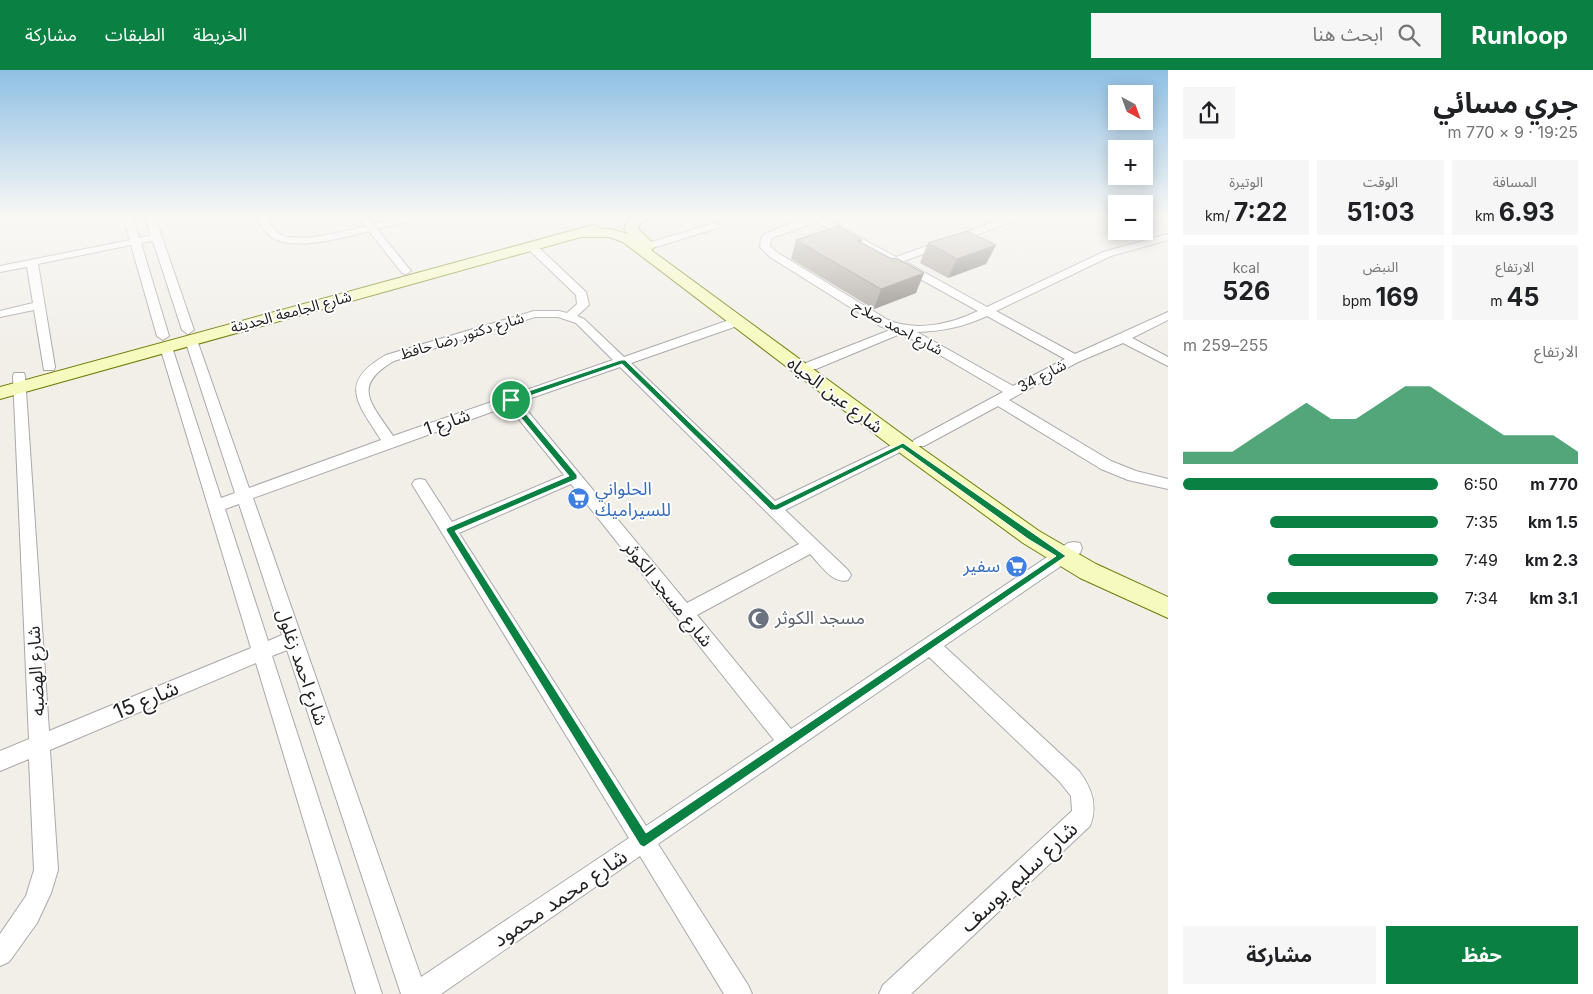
<!DOCTYPE html>
<html lang="ar">
<head>
<meta charset="utf-8">
<style>
	body { margin:0; font-family:Inter,"Noto Sans Arabic",sans-serif; background:#f6f6f6; color:#202124; direction:rtl; height:100vh; display:flex; flex-direction:column; font-size:19px; white-space:nowrap }
	* { box-sizing:border-box; margin:0 }
	p { font-size:16px; color:#757577 }
	.icon { flex:none; width:28px; height:28px; fill:none; stroke:currentColor; stroke-width:2; stroke-linecap:round; stroke-linejoin:round }
	.map { position:relative; flex:1; overflow:hidden; direction:ltr }
	.drawer { display:flex; flex-direction:column; background:#fff; width:425px }
	.drawer>* { flex:none }
	.needle { width:32px; rotate:139deg }
	.controls { position:absolute; left:1108px; top:15px; display:grid; gap:10px }
	.controls a { display:grid; place-items:center; width:45px; height:45px; border-radius:0px; background:#fff; box-shadow:0 2px 12px #0003; font-size:25px }
	.pin { position:absolute; display:grid; place-items:center; width:42px; height:42px; color:#fff; margin:-21px; border:2px solid #fff; border-radius:50%; box-shadow:0 1px 5px #0007 }
	.round { display:grid; place-items:center; flex:none; width:52px; height:52px; border-radius:0px; background:#f6f6f6 }
	.overview { display:flex; align-items:center; justify-content:space-between; height:85px; padding:0 15px }
	h1 { font-size:28px; font-weight:700; line-height:38px }
	.stats { display:grid; grid-template-columns:repeat(3,1fr); gap:8px; height:85px; padding:5px 15px }
	.stats div { display:grid; align-content:center; border-radius:0px; background:#f6f6f6; text-align:center }
	.stats b { font-size:25px; font-weight:700 }
	.stats small { font-size:14px; font-weight:400 }
	.stats p { font-size:14px }
	.chart { height:140px; padding:10px 15px }
	.chart p { display:flex; justify-content:space-between }
	.chart svg { width:100%; height:90px; margin-top:5px; fill:#0b8043; opacity:.7 }
	.button { display:flex; gap:10px; margin-top:auto; padding:10px 15px }
	.button a { flex:1; height:58px; border-radius:0px; background:#0b8043; color:#fff; font-size:20px; font-weight:700; line-height:58px; text-align:center }
	.button a+a { background:#f6f6f6; color:#202124 }
	ul { padding:0 15px; list-style:none; font-size:16px }
	li { display:grid; grid-template-columns:80px 60px 1fr; align-items:center; height:38px }
	li i { height:12px; border-radius:6px; background:#0b8043 }
	header { display:flex; align-items:center; gap:30px; box-sizing:border-box; height:70px; padding:0 25px; background:#0b8043; color:#fff }
	header strong { font-size:24px }
	nav { display:flex; gap:28px; margin-inline-start:auto; font-size:18px }
	.search { width:350px; height:45px; background:#f6f6f6; display:flex; align-items:center; gap:12px; box-sizing:border-box; padding:0 18px; border-radius:0px; color:#757577; font-size:19px }
	main { display:flex; flex:1; min-height:0 }
	.map>svg:first-child { display:block }
	.lines { fill:none; stroke-linecap:round; stroke-linejoin:round }
	.street-casing { stroke:#a9a9a9; stroke-width:2 }
	.secondary-casing { stroke:#707d05; stroke-width:2 }
	.street { fill:#fff; fill-rule:evenodd }
	.secondary { fill:#f7fabf; fill-rule:evenodd }
	.wall { fill:#aba49e }
	.shaded-wall { fill:#8b8681 }
	.building { fill:#c7bfb8; stroke:#8b8681 }
	.route { fill:#0b8043; stroke:#fff; fill-rule:evenodd }
	.labels { text-anchor:middle; stroke-width:4; stroke-linejoin:round; paint-order:stroke }
	.far-street-label { font-size:15px; fill:#222; stroke:#fff }
	.street-label { font-size:18px; fill:#222; stroke:#fff }
	.shop-label { font-size:18px; fill:#366cbe; stroke:#fff; text-anchor:start }
	.worship-label { font-size:18px; fill:#5b616d; stroke:#fff; text-anchor:start }
	.near-street-label { font-size:21px; fill:#222; stroke:#fff }
</style>
</head>
<body>
<header>
<strong>Runloop</strong>
<div class="search"><svg class="icon" aria-label="search" viewBox="0 0 24 24"><circle cx="10" cy="10" r="6"/><path d="M15 15l6 6"/></svg>ابحث هنا</div>
<nav><a>الخريطة</a><a>الطبقات</a><a>مشاركة</a></nav>
</header>
<main>
<section class="drawer">
<div class="overview"><div><h1>جري مسائي</h1><p>19:25 · 9 × 770 m</p></div><a class="round"><svg class="icon" aria-label="share" viewBox="0 0 24 24"><path d="M12 15V3M7 8l5-5 5 5M5 13v7h14v-7"/></svg></a></div>
<div class="stats">
<div><p>المسافة</p><b>6.93<small> km</small></b></div>
<div><p>الوقت</p><b>51:03</b></div>
<div><p>الوتيرة</p><b>7:22<small> /km</small></b></div>
</div>
<div class="stats">
<div><p>الارتفاع</p><b>45<small> m</small></b></div>
<div><p>النبض</p><b>169<small> bpm</small></b></div>
<div><p>kcal</p><b>526</b></div>
</div>
<div class="chart"><p><span>الارتفاع</span>255–259 m</p>
<svg viewBox="0 0 160 44" preserveAspectRatio="none"><path d="M0 44V38L10 38L20 38L30 30L40 22L50 14L60 22L70 22L80 14L90 6L100 6L110 14L120 22L130 30L140 30L150 30L160 38V44z"/></svg>
</div>
<ul>
<li><b>770 m</b>6:50<i style="width:100%"></i></li>
<li><b>1.5 km</b>7:35<i style="width:66%"></i></li>
<li><b>2.3 km</b>7:49<i style="width:59%"></i></li>
<li><b>3.1 km</b>7:34<i style="width:67%"></i></li>
</ul>
<div class="button"><a>حفظ</a><a>مشاركة</a></div>
</section>
<div class="map">
<svg width="1168" height="924" viewBox="0 0 1168 924">
	<rect width="100%" height="100%" fill="#f2efe9"/>
	<g class="lines">
		<defs>
			<path id="street" d="M123 147H133L139 168 151 165 145 147H155L194 260 188 264 182 260 153 171 141 173 169 266 163 270 157 266 131 175 38 194 55 297 54 300H44L34 240 0 247V241L33 233 27 197 0 202V196L130 170Z
				M256 147H266C269 152 273 159 278 163 296 175 345 161 365 156L360 150 365 147 368 148 373 154 401 147H417L415 149 377 159 411 201 406 204 402 203 369 161C345 167 291 183 270 166 264 161 260 153 256 147Z
				M810 147H828L826 149 896 187 1008 147H1022L1020 149 904 191 987 237 1103 182 1168 164V170L1111 186 996 241 1075 284 1168 242V250L1132 268 1168 287V296L1123 273 1078 292 1009 330 1111 391 1136 401 1168 409V419L1128 410 1101 399 998 336 924 376H914L912 373 914 370 1003 322 916 271 900 264 816 299H806L805 296 806 293 890 260 880 256 770 187 760 177 761 168 766 163ZM817 152 978 241C951 254 917 262 888 250L778 183 770 176 771 169 774 167ZM987 246 1065 289 1013 316 917 262C943 261 963 257 987 246Z
				M1150 147 1168 149V155L1152 149Z
				M715 153 720 156 718 158 649 179 644 176 645 174Z
				M531 173 535 174 586 222 589 235 577 246 584 249 624 287 732 249H740L742 252 740 255 631 293 775 431 898 372H908L910 375 908 378 785 440 848 500 851 505 848 510C833 515 820 494 810 484L697 545 791 659 1068 473 1074 472 1080 473 1082 478 1080 483 944 576 1079 701C1092 718 1098 736 1090 756L911 924H879L883 915 1072 741 1071 726 1059 711 929 587 658 774 748 915 752 924H724L640 786 441 924H401L287 580 272 586 382 924H356L256 593 50 680 58 800 51 823 37 853 9 892 0 896V864L26 826 34 800 29 689 0 701V681L29 669 13 306 14 303H24L25 306 49 661 251 578 160 277 162 274 166 273 172 277 221 428 235 423 185 270 187 267 191 266 197 270 249 418 381 370C358 333 337 313 386 285L534 241H559L567 243 577 234 576 225 527 178 526 176ZM535 247H558L576 253 613 290 393 366C371 333 351 316 394 291ZM620 297 799 474 687 533 520 332ZM508 336 564 405 452 452 425 410 420 409 415 410 412 414 629 768 421 907 253 428ZM571 414 774 670 646 756 459 463ZM239 434 282 565 268 571 225 439Z"/>
			<path id="secondary" d="M633 147H650L640 154 638 159 656 176 651 180 910 370 1039 461 1096 494 1168 527V548L1080 508 1023 473 896 380 623 172 609 167H581L0 329V317L589 156 594 155 601 159H610L628 164 624 159 629 149Z"/>
		</defs>
		<use href="#street" class="street-casing"/>
		<use href="#secondary" class="secondary-casing"/>
		<use href="#street" class="street"/>
		<use href="#secondary" class="secondary"/>
	</g>
	<path class="wall" d="M796 170H862L861 172 916 223 874 239 791 189Z
		M928 173 996 175 986 194 948 208 920 193Z"/>
	<path class="shaded-wall" d="M996 175 986 194 948 208 957 189Z
		M924 203 916 223 874 239 881 219Z"/>
	<path class="building" d="M838 156 862 170 858 171 892 189 896 188 924 203 881 219 796 170Z
		M967 161 996 175 957 189 928 173Z"/>
	<linearGradient id="sky" x2="0" y2="1"><stop stop-color="#8fc0e4"/><stop offset="0.53" stop-color="#f9f8f5"/><stop offset="1" stop-color="#f9f8f5" stop-opacity="0"/></linearGradient>
	<rect width="1168" height="276" fill="url(#sky)"/>
	<path class="route" d="M621 290H625L775 435 903 373 1066 486 644 777 640 775 446 460 447 458 569 406 508 332V328ZM622 294 771 440H777L902 378 1028 469 1056 486 646 763 455 461 577 409V405L515 331Z"/>
	<defs>
		<symbol id="supermarket-disc" viewBox="-11 -11 22 22"><circle r="9.5" fill="#3f7fe0" stroke="#fff"/><path d="M-6-5.5h2.5l.6 2H6L4.5 2H-2.5L-4.4-4H-6ZM-1.5 3.2a1.3 1.3 0 1 0 .1 0ZM3 3.2a1.3 1.3 0 1 0 .1 0Z" fill="#fff"/></symbol>
		<symbol id="mosque-disc" viewBox="-11 -11 22 22"><circle r="9.5" fill="#6b7280" stroke="#fff"/><path d="M3.5-4.9A6 6 0 1 0 3.5 4.9A5 5 0 1 1 3.5-4.9Z" fill="#fff"/></symbol>
	</defs>
	<g fill-rule="evenodd">
		<use href="#supermarket-disc" x="566" y="416" width="25" height="25"/>
		<use href="#supermarket-disc" x="1004" y="484" width="25" height="25"/>
		<use href="#mosque-disc" x="746" y="536" width="25" height="25"/>
	</g>
	<g class="labels">
		<g class="far-street-label">
			<text transform="translate(291 242) rotate(-15)" y="5">شارع الجامعة الحديثة</text>
			<text transform="translate(898 258) rotate(28)" y="5">شارع احمد صلاح</text>
			<text transform="translate(462 266) rotate(-17)" y="5">شارع دكتور رضا حافظ</text>
			<text transform="translate(1042 306) rotate(-28)" y="5">شارع 34</text>
		</g>
		<g class="street-label">
			<text transform="translate(835 325) rotate(37)" y="6">شارع عين الحياه</text>
			<text transform="translate(447 352) rotate(-19)" y="6">شارع 1</text>
			<text transform="translate(668 524) rotate(51)" y="6">شارع مسجد الكوثر</text>
			<text transform="translate(302 597) rotate(71)" y="6">شارع احمد زغلول</text>
			<text transform="translate(36 601) rotate(-93)" y="6">شارع الهضبه</text>
		</g>
		<g class="shop-label">
			<text x="595" y="425">الحلواني<tspan x="595" dy="21">للسيراميك</tspan></text>
			<text x="1000" y="502" text-anchor="end">سفير</text>
		</g>
		<g class="worship-label">
			<text x="775" y="554">مسجد الكوثر</text>
		</g>
		<g class="near-street-label">
			<text transform="translate(146 630) rotate(-23)" y="7">شارع 15</text>
			<text transform="translate(1019 807) rotate(-43)" y="7">شارع سليم يوسف</text>
			<text transform="translate(560 828) rotate(-34)" y="7">شارع محمد محمود</text>
		</g>
	</g>
</svg>
<div class="controls">
<a><svg class="needle" viewBox="-14 -14 28 28"><path d="M0-13l5 13h-10z" fill="#e53935"/><path d="M0 13l5-13h-10z" fill="#757577"/></svg></a>
<a>+</a>
<a>−</a>
</div>
<div class="pin" style="left:511px;top:330px;background:#1e9e55"><svg class="icon" aria-label="arrive" viewBox="0 0 24 24"><path d="M6 21V4h12l-3 4 3 4H6"/></svg></div>
</div>
</main>
</body>
</html>
